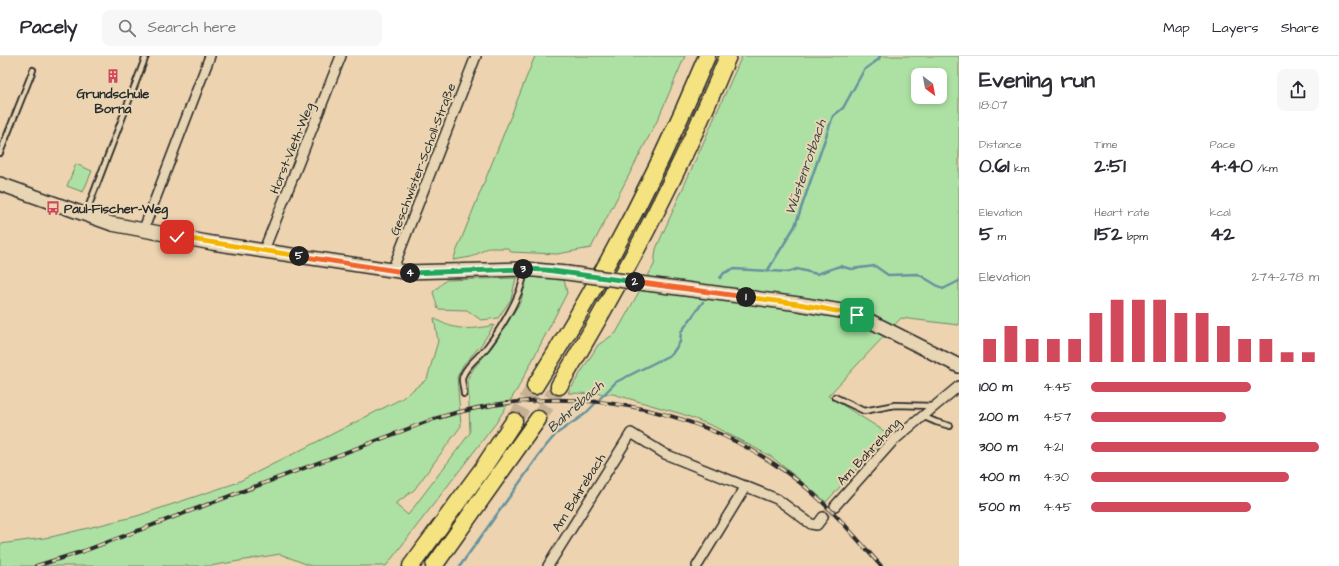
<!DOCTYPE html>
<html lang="en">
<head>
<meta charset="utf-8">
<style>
	body { margin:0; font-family:"Architects Daughter",sans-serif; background:#f7f7f7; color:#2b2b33; height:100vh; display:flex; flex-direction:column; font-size:15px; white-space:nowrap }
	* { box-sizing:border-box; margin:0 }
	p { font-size:13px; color:#7c7c81 }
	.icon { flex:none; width:22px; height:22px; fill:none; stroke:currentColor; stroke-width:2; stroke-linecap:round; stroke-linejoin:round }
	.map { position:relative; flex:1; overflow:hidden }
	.details { display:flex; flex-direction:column; background:#fff; width:380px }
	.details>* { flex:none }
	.needle { width:26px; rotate:148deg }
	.controls { position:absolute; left:911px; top:12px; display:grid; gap:8px }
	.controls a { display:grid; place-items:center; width:36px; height:36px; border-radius:8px; background:#fff; box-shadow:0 2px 6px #0003; font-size:20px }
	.pin { position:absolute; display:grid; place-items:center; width:34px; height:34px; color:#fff; margin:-17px; border-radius:8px; box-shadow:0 2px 6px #0006 }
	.km { position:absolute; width:20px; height:20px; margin:-10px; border-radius:50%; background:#222; color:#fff; font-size:11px; line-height:20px; text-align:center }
	.round { display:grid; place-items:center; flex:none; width:42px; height:42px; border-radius:8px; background:#f7f7f7 }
	.summary { display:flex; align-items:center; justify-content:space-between; height:68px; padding:0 20px }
	h1 { font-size:22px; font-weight:800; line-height:30px }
	.metrics { display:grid; grid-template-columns:repeat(3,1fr); gap:6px; height:68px; padding:4px 20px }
	.metrics div { display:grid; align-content:center }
	.metrics b { font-size:20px; font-weight:800 }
	.metrics small { font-size:11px; font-weight:400 }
	.metrics p { font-size:11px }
	.chart { height:112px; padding:8px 20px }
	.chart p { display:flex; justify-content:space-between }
	.chart svg { width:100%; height:72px; margin-top:4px; stroke:#d1495b; stroke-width:6 }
	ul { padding:0 20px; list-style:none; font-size:13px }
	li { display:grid; grid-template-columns:64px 48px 1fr; align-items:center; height:30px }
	li i { height:10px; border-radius:5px; background:#d1495b }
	header { display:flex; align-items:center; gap:24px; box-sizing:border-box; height:56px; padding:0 20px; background:#fff; border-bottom:1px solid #e1e1e2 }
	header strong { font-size:19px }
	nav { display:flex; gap:22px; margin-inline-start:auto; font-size:14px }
	.search { width:280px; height:36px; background:#f7f7f7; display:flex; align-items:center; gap:10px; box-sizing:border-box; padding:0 14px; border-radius:8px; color:#7c7c81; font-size:15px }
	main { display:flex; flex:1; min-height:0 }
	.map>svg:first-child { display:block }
	.green { fill:#ade1a3; stroke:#6c8667; fill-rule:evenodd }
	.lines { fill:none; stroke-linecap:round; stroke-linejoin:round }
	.stream { stroke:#65929e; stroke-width:2.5 }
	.street-tunnel { stroke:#c6b195; stroke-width:9; stroke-dasharray:9 4.5; stroke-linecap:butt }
	.highway-tunnel { stroke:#c6b195; stroke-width:16; stroke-dasharray:16 8; stroke-linecap:butt }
	.lane-casing { stroke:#2b2b2b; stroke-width:8 }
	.street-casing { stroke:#2b2b2b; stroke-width:12 }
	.secondary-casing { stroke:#2b2b2b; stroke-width:16 }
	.highway-casing { stroke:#2b2b2b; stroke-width:19 }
	.lane { stroke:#e8d5b3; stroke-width:4.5 }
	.street { stroke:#e8d5b3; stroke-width:9 }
	.secondary { stroke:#e8d5b3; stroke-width:13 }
	.highway { stroke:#f5e382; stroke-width:16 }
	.rail-casing { stroke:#2b2b2b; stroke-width:4 }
	.rail { stroke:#e8d5b3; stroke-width:2.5; stroke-dasharray:8; stroke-linecap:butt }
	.secondary-bridge-casing { stroke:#2b2b2b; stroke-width:16; stroke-linecap:butt }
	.secondary-bridge { stroke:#e8d5b3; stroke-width:13 }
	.split-1-casing { stroke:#fff; stroke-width:8 }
	.split-2-casing { stroke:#fff; stroke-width:8 }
	.split-3-casing { stroke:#fff; stroke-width:8 }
	.split-4-casing { stroke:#fff; stroke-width:8 }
	.split-5-casing { stroke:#fff; stroke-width:8 }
	.split-6-casing { stroke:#fff; stroke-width:8 }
	.split-1 { stroke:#f5b400; stroke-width:5 }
	.split-2 { stroke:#f0652b; stroke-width:5 }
	.split-3 { stroke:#22a559; stroke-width:5 }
	.split-4 { stroke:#22a559; stroke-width:5 }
	.split-5 { stroke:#f0652b; stroke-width:5 }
	.split-6 { stroke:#f5b400; stroke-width:5 }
	.labels { text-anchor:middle; stroke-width:4; stroke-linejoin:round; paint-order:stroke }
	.poi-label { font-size:13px; font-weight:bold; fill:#2b2b2b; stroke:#e8d5b3 }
	.street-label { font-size:13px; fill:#2b2b2b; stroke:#e8d5b3 }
	.water-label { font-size:14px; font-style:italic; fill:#394548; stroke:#e8d5b3 }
</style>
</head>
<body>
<header>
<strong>Pacely</strong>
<div class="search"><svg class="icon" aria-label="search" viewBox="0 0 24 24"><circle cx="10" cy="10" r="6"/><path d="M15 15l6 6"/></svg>Search here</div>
<nav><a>Map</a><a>Layers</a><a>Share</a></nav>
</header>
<main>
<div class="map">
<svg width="959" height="510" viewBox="0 0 959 510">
	<rect width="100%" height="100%" fill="#edd3af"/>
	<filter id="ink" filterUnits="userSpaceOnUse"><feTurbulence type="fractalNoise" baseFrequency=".025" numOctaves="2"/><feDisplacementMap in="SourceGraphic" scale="8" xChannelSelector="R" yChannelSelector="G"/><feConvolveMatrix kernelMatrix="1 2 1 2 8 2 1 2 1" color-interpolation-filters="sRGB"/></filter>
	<g filter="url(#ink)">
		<path class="green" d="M535 0H685L658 63 591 192 557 198 511 196 508 192H488L471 201 453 204Z
			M742 0H959V269L901 262 828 340 889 378 826 446 772 401 713 370 682 358 613 338 568 337 598 289 616 277 654 209 656 193 663 177ZM918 19H940V41H918Z
			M76 108 92 115 83 136 67 130Z
			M527 221 564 223 567 237 518 332 496 367 386 510H311L280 498 210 510H0V488L51 481 137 460 236 427 401 343 427 323 438 285 434 262C453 275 472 274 494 269L481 289 463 309 457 321 461 370 414 434 395 448 408 459 470 377 468 322 474 312 492 291 521 245Z
			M516 222 511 243 498 262 481 264 467 254 438 253 433 236 446 224Z"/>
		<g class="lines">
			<path class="stream" d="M768 214 795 170 833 60 843 52 864 14 879 3 880 0
				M720 222 724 217 733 213 788 216 797 213 817 218 840 210 851 213 875 210 888 219 918 218 943 233 959 225
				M460 510 545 391 556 378 585 358 616 326 672 298 680 286 681 276 703 246"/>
			<path class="street-tunnel" d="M823 461 835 450"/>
			<path class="highway-tunnel" d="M538 363 559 330
				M514 365 535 330"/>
			<defs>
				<path id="lane" d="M0 97 33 14
					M86 157 146 0
					M464 338C464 334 462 327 462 323 464 311 480 300 487 291 500 274 524 236 524 215
					M835 341 864 355 895 349 934 350
					M922 360 936 366 950 370"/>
				<path id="street" d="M143 175 210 0
					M264 194 341 0
					M392 215 476 0
					M835 450 893 385 959 330
					M548 510 631 377 665 398 777 443 811 468 817 469 823 461
					M697 510 746 430"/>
				<path id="secondary" d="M0 128 112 168 212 187 405 216 524 213 567 217
					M647 228 799 248 847 256 866 263 959 310"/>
				<path id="highway" d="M535 330C601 225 659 115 707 0
					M559 330C623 224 681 114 728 0
					M411 510 483 412 514 365
					M434 510 538 363"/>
			</defs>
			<use href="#lane" class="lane-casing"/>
			<use href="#street" class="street-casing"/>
			<use href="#secondary" class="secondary-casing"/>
			<use href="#highway" class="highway-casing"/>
			<use href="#lane" class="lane"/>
			<use href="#street" class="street"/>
			<use href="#secondary" class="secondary"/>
			<use href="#highway" class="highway"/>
			<defs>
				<path id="rail" d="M36 510 84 495 434 363C563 323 703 346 808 433 835 456 857 483 881 510"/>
			</defs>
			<use href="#rail" class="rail-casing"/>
			<use href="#rail" class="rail"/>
			<defs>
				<path id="secondary-bridge" d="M567 217 647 228"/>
			</defs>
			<use href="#secondary-bridge" class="secondary-bridge-casing"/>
			<use href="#secondary-bridge" class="secondary-bridge"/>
		</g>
	</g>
	<g class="lines" filter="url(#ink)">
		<defs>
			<path id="split-1" d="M746 241 799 248 857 259"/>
			<path id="split-2" d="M635 226 746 241"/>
			<path id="split-3" d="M523 213 546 214 635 226"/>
			<path id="split-4" d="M410 217 523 213"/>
			<path id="split-5" d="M299 200 410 217"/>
			<path id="split-6" d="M177 181 299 200"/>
		</defs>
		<use href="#split-1" class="split-1-casing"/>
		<use href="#split-2" class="split-2-casing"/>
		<use href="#split-3" class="split-3-casing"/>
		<use href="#split-4" class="split-4-casing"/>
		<use href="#split-5" class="split-5-casing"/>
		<use href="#split-6" class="split-6-casing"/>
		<use href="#split-1" class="split-1"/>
		<use href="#split-2" class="split-2"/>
		<use href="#split-3" class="split-3"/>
		<use href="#split-4" class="split-4"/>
		<use href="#split-5" class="split-5"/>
		<use href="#split-6" class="split-6"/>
	</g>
	<defs>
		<symbol id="building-bare" viewBox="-9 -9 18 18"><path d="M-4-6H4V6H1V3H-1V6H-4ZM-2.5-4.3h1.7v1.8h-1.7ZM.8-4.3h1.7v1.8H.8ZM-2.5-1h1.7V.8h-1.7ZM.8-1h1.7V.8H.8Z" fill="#d1495b" stroke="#e8d5b3" stroke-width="2.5" paint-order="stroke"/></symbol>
		<symbol id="bus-bare" viewBox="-9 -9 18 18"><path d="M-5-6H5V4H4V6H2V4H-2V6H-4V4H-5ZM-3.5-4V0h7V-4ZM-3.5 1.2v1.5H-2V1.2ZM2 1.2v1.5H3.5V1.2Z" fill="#d1495b" stroke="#e8d5b3" stroke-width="2.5" paint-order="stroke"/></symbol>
	</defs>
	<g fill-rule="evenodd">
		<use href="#building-bare" x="103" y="10" width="20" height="20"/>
		<use href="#bus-bare" x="43" y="142" width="20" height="20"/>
	</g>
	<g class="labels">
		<g class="poi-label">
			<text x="113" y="42">Grundschule<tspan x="113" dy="15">Borna</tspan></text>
			<text x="64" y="157" text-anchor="start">Paul-Fischer-Weg</text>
		</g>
		<g class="street-label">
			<text transform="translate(291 92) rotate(-68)" y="5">Horst-Vieth-Weg</text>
			<text transform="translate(422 103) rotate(-69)" y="5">Geschwister-Scholl-Straße</text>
			<text transform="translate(868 395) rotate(-47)" y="5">Am Bahrehang</text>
			<text transform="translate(578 436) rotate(-58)" y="5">Am Bahrebach</text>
		</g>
		<g class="water-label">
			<text transform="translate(805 111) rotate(-71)" y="5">Wüstenrotbach</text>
			<text transform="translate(575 350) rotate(-42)" y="5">Bahrebach</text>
		</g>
	</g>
</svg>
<div class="controls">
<a><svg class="needle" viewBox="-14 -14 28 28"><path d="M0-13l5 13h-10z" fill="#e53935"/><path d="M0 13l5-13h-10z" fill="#7c7c81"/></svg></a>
</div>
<div class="pin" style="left:857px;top:259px;background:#1e9e55"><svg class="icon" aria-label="arrive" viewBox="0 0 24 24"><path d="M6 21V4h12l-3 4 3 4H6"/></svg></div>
<div class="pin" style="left:177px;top:181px;background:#d93025"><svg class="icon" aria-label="check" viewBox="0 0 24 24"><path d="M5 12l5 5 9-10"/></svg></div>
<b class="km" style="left:746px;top:241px">1</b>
<b class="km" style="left:635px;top:226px">2</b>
<b class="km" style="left:523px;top:213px">3</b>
<b class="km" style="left:410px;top:217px">4</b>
<b class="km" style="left:299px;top:200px">5</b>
</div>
<section class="details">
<div class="summary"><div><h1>Evening run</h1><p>18:07</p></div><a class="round"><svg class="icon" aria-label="share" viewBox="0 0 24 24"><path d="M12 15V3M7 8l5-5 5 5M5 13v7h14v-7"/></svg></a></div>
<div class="metrics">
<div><p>Distance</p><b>0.61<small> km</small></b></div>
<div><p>Time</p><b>2:51</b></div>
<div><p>Pace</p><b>4:40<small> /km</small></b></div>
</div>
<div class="metrics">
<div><p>Elevation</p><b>5<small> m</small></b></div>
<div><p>Heart rate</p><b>152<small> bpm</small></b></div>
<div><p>kcal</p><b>42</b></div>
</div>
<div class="chart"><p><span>Elevation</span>274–278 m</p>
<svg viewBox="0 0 160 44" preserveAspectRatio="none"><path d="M5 44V30M15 44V22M25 44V30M35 44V30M45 44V30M55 44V14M65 44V6M75 44V6M85 44V6M95 44V14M105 44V14M115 44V22M125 44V30M135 44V30M145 44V38M155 44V38"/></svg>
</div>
<ul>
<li><b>100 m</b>4:45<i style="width:70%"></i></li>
<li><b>200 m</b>4:57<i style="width:59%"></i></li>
<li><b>300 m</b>4:21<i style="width:100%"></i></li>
<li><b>400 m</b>4:30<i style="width:87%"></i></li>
<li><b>500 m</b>4:45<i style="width:70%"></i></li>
</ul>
</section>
</main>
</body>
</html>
